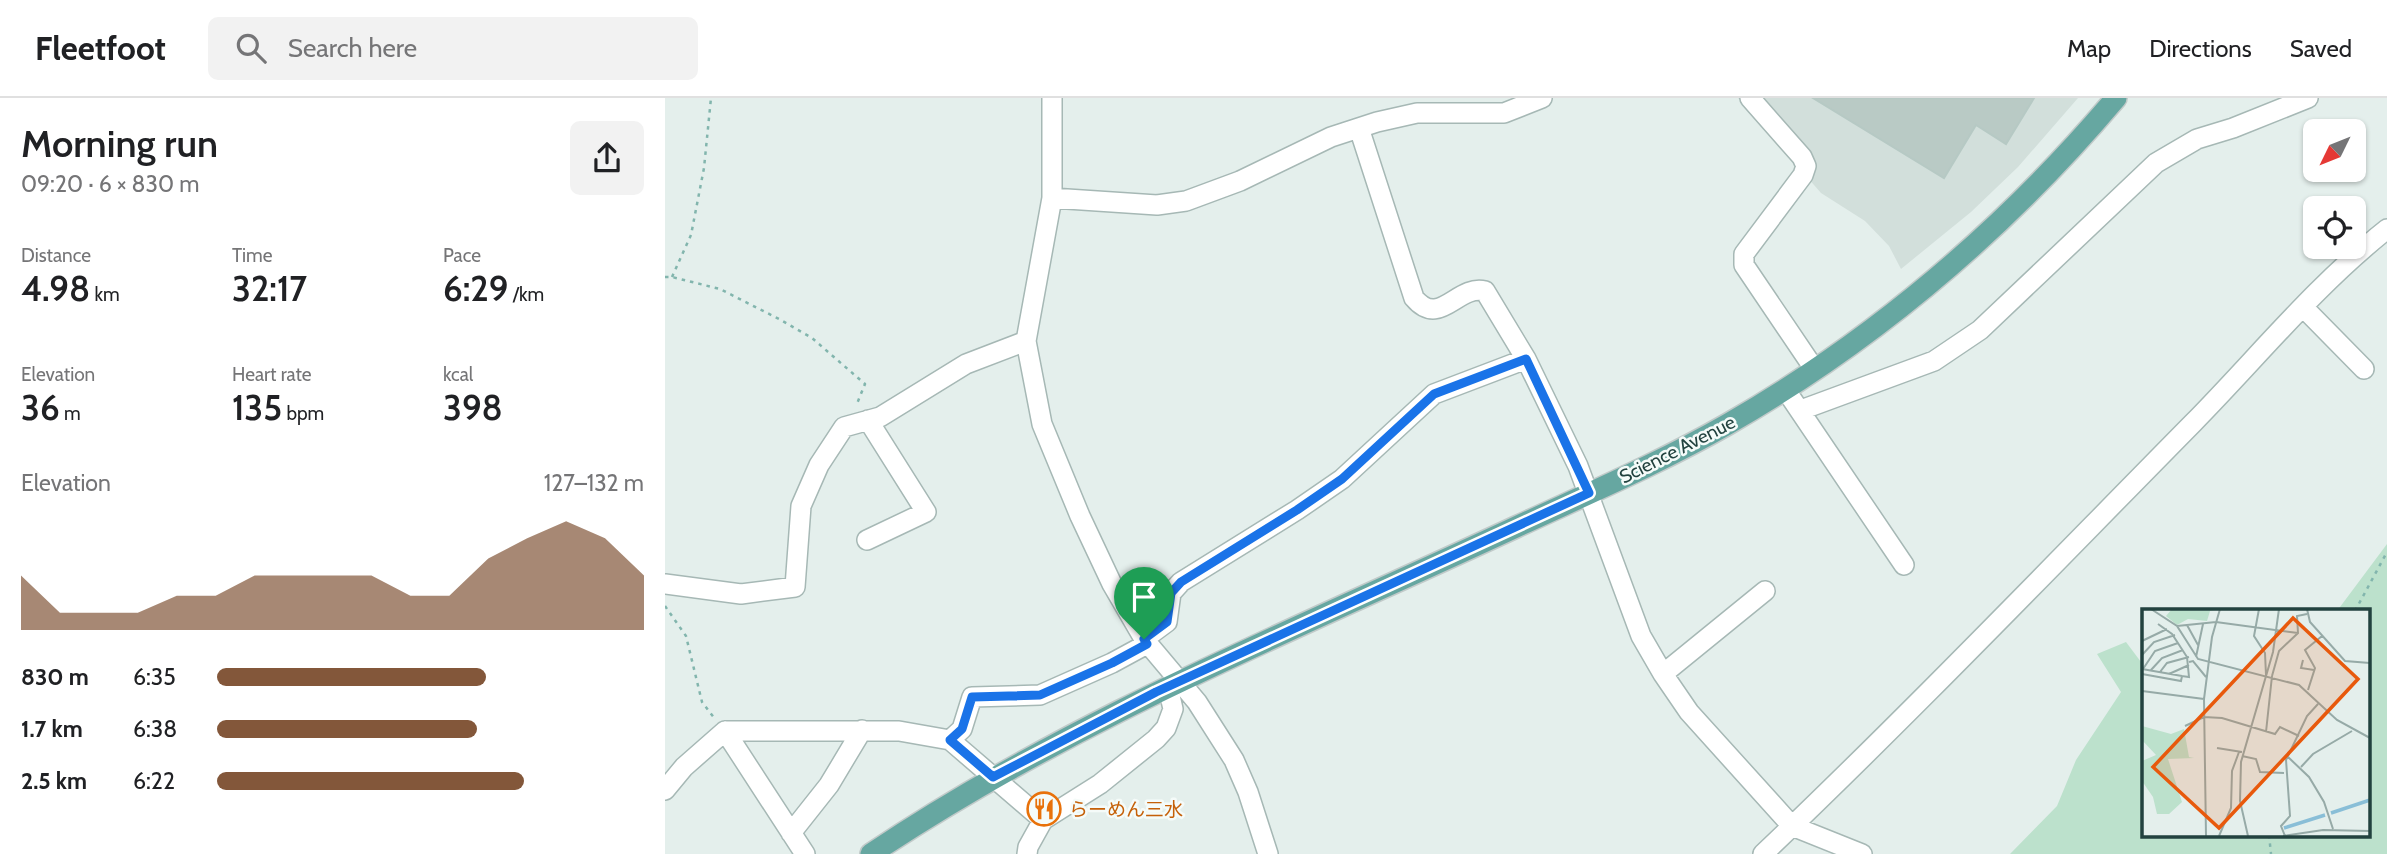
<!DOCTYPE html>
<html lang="en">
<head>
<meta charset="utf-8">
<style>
	body { margin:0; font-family:Cabin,"Noto Sans JP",sans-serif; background:#f2f2f2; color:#202124; height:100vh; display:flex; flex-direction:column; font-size:26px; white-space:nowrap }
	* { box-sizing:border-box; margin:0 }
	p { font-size:23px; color:#757577 }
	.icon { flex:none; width:38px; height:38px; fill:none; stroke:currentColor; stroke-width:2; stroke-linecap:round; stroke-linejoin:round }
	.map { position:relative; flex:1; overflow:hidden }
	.side { display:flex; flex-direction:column; background:#fff; width:665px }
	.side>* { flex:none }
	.needle { width:46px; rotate:227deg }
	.controls { position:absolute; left:1638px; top:21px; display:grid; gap:14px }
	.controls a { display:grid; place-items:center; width:63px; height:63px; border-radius:10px; background:#fff; box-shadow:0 2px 5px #0004; font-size:35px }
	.pin { position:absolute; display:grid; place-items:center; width:60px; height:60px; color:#fff; margin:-72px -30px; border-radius:50% 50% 50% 0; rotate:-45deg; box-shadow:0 0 7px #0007 }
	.pin .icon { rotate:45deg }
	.round { display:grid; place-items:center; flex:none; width:74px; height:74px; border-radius:10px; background:#f2f2f2 }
	.overview { display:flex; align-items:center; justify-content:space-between; height:119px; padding:0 21px }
	h1 { font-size:38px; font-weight:600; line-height:52px }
	.figures { display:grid; grid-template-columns:repeat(3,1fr); gap:10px; height:119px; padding:7px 21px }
	.figures div { display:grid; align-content:center }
	.figures b { font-size:35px; font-weight:600 }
	.figures small { font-size:19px; font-weight:400 }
	.figures p { font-size:19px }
	.chart { height:196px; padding:14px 21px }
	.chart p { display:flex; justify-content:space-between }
	.chart svg { width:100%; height:126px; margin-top:7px; fill:#83573a; opacity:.7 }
	ul { padding:0 21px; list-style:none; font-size:23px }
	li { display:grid; grid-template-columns:112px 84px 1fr; align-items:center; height:52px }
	li i { height:18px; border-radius:9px; background:#83573a }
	header { display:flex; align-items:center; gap:42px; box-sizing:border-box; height:98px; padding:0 35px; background:#fff; border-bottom:2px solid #e0e0e0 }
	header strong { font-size:33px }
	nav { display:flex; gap:38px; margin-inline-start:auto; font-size:24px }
	.search { width:490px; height:63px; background:#f2f2f2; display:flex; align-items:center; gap:18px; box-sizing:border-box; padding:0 24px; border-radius:10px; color:#757577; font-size:26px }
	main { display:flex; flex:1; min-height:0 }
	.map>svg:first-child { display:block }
	.built { fill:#d2dfdb }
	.green { fill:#bce1cc }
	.building { fill:#b9cac5; stroke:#b6c9c4; stroke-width:2 }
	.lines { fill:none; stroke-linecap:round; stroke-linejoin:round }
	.minor-casing { stroke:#a6b8b5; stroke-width:22 }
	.major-casing { stroke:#c1cac9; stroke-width:24 }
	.path { stroke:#82b5ad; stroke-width:2.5; stroke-dasharray:3.5 5; stroke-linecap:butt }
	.minor { stroke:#fff; stroke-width:19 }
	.major { stroke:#66a7a1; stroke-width:21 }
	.route-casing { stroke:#fff; stroke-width:14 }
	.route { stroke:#1a73e8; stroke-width:9 }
	.labels { text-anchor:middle; stroke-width:5; stroke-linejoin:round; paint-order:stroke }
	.street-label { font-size:19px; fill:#22423f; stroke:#f5fbf9 }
	.food-label { font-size:19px; fill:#c56008; stroke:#f5fbf9; text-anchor:start }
	.inset-river { fill:none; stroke:#89bed7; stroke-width:3.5 }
	.inset-road { fill:none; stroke:#96aaa7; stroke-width:2 }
	.view { fill:#e8590c; fill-opacity:0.15; stroke:#e8590c; stroke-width:3.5 }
	.inset-edge { fill:none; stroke:#22423f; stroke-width:3.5 }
</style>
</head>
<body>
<header>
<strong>Fleetfoot</strong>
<div class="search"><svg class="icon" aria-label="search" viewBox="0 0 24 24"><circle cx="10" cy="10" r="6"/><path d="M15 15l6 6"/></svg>Search here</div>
<nav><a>Map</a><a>Directions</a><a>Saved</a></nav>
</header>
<main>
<section class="side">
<div class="overview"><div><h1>Morning run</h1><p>09:20 · 6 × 830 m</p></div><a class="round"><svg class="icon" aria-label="share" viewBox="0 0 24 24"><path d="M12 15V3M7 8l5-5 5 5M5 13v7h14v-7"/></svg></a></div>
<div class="figures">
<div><p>Distance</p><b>4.98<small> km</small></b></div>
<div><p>Time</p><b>32:17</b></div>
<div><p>Pace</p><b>6:29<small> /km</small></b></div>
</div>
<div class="figures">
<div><p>Elevation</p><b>36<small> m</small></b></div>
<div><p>Heart rate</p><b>135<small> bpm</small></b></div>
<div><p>kcal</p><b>398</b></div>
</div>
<div class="chart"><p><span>Elevation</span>127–132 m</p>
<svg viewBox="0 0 160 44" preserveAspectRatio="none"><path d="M0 44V25L10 38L20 38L30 38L40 32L50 32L60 25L70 25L80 25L90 25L100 32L110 32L120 19L130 12L140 6L150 12L160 25V44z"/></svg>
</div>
<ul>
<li><b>830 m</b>6:35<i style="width:63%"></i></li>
<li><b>1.7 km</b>6:38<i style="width:61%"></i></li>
<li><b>2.5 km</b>6:22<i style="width:72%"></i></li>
</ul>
</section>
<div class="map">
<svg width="1722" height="756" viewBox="0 0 1722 756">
	<rect width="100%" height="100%" fill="#e4efec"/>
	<path class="built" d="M1073 0H1413L1353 69 1306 114 1236 171 1224 148 1200 123 1156 95Z"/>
	<path class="green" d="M1722 446V756H1345L1392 708 1411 662 1456 594 1432 556 1461 544 1479 568V737H1703V513H1672Z"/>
	<path class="building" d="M1148 0H1369L1341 46 1311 27 1279 80Z"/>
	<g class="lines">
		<defs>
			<path id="minor" d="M387 0V100L361 243 377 326 415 418 447 486 479 541 532 604 569 662 583 694 603 756
				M1085 0 1137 59 1141 68 1138 77 1079 156V167L1150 272
				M694 30 749 200C775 231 792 186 820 193L861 261 913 368 976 538 998 576 1024 614 1127 728 1197 756
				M387 100 492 107 521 103 575 83 666 39 712 24 752 15H839L877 0
				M1638 209 1699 271
				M1120 291 1239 467
				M1136 312 1269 263 1315 232 1491 65 1532 41 1568 30 1643 0
				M202 442 261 414 203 322
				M0 486 76 496 130 489 136 408 154 367 179 329 215 319 301 266 361 243
				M479 541 502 524 506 495 516 484 632 412 677 381 769 296 861 261
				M998 576 1100 493
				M60 633 140 756
				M285 642 378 722
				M0 692 19 669 60 633H234L285 642 297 631 307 599 375 597 447 565 482 546
				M126 735 164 687 197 632
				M362 756 363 749 378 722 435 686 491 641 501 630 508 611 503 589
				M1098 756C1245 616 1385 470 1528 325 1592 260 1650 188 1722 131"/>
			<path id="major" d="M206 756C407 621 632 531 851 429 922 396 995 365 1063 326 1211 241 1341 130 1451 0"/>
		</defs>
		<use href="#minor" class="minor-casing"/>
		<use href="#major" class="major-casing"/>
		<path class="path" d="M0 179H7L55 191 114 221 147 240 200 286 191 308
			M7 179 26 137 39 70 46 0
			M0 508 21 538 37 604 50 621
			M1690 513 1722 454
			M1604 737 1606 756"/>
		<use href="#minor" class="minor"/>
		<use href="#major" class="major"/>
	</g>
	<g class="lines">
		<defs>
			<path id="route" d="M861 261 924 395 491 594 328 679 285 642 297 631 307 599 375 597 447 565 482 546 479 541 502 524 506 495 516 484 632 412 677 381 769 296Z"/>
		</defs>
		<use href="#route" class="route-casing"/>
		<use href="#route" class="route"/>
	</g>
	<defs>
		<symbol id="restaurant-ring" viewBox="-11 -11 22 22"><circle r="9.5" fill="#f5fbf9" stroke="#e8710a" stroke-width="1.5"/><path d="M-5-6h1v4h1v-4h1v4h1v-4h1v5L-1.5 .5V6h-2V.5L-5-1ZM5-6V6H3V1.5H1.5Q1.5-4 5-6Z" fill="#e8710a"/></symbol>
	</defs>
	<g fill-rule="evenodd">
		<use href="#restaurant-ring" x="360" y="692" width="38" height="38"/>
	</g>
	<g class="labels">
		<g class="street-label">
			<text transform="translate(1012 351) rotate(-27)" y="7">Science Avenue</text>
		</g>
		<g class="food-label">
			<text x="404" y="718">らーめん三水</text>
		</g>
	</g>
	<g transform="translate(1477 511)">
		<rect width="228" height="228" fill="#e4efec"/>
		<path d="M30 0H77L68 2 65 12 46 10 35 16 24 7ZM0 117 29 125 42 120 47 148 52 149 26 150 40 193 27 205H15L11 188 0 172V152L14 146 0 131Z" fill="#bce1cc"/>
		<path class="inset-river" d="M189 204 228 191M142 219 183 206"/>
		<path class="inset-road" d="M9 0 35 17 56 50 157 76 195 111 228 129M117 0 112 27 123 44 124 66M165 0 168 13 203 52 228 54M45 16 56 36M35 17 74 13 156 24M0 32 25 20M0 46 12 33 33 26M54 48 61 15M161 51 159 59 172 61M47 53 51 52 64 68M0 60 40 67M1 60 13 42 36 34M9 61 20 49 41 41M18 63 25 54 47 48M0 65 39 72 40 67 47 68 45 48 30 25 16 15M27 65 47 56M130 67 137 42 156 24 155 7 165 5M166 81 173 59 163 41 180 27M0 82 62 90M43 117 62 108 80 109 133 125 138 118 157 127M124 123 130 67M75 139 100 143M100 147 114 150 118 163 142 164M145 147 167 168 182 193 191 220M159 158 171 145 210 122M64 227 62 90 70 28 78 0M77 227 89 199 90 162 97 143M106 227 98 192 99 153 131 43 137 0M141 227 181 221 228 222M143 227 139 217 148 207 144 151 165 107 176 95"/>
		<path class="view" d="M151 9 216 70 77 219 11 158Z"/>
		<rect width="228" height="228" class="inset-edge"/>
	</g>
</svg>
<div class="controls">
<a><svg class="needle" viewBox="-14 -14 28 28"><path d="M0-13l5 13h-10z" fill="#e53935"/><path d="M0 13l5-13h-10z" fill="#757577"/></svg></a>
<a><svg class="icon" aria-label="locate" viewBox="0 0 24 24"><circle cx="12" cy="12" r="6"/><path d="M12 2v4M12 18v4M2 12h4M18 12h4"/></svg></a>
</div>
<div class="pin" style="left:479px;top:541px;background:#1e9e55"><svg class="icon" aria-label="arrive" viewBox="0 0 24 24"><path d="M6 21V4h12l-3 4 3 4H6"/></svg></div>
</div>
</main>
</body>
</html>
